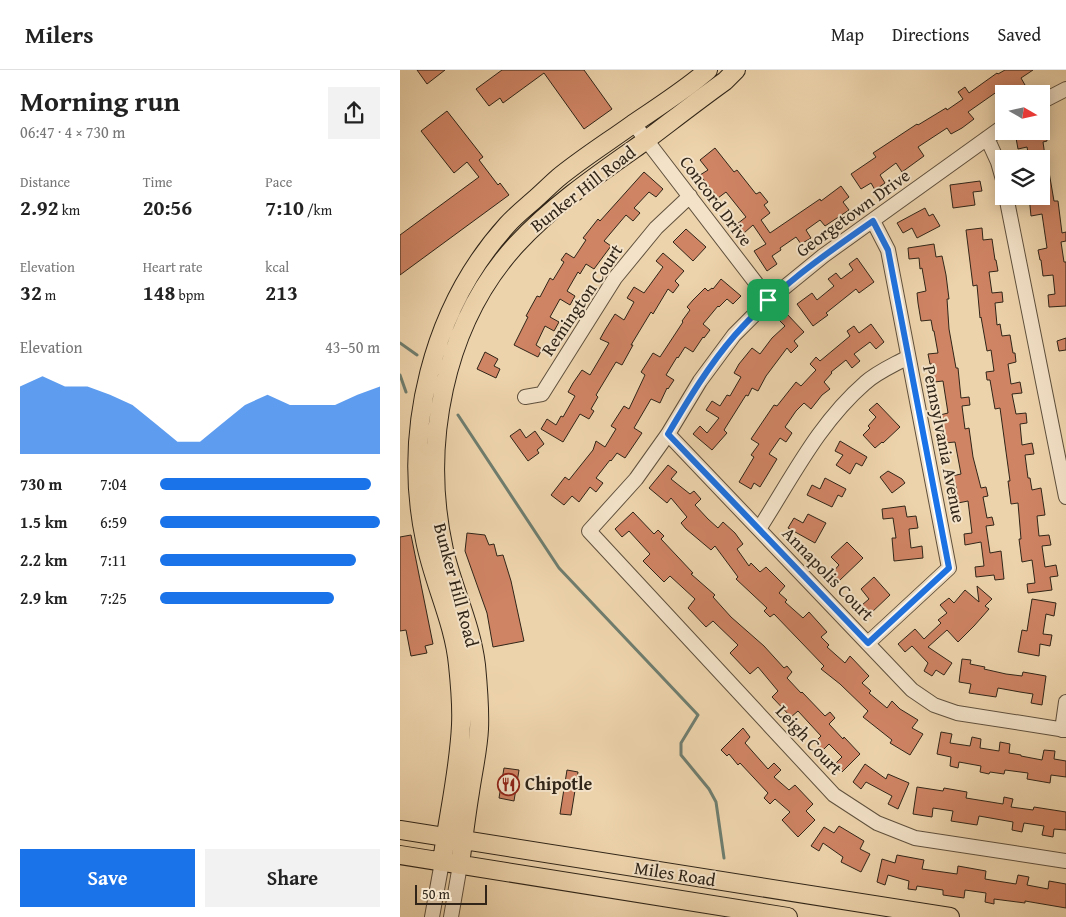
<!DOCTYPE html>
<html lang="en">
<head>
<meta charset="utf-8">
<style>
	body { margin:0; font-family:"Gentium Book Plus",serif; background:#f2f2f2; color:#222; height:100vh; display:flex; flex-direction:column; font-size:19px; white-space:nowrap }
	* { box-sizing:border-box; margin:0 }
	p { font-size:16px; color:#767676 }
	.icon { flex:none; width:28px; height:28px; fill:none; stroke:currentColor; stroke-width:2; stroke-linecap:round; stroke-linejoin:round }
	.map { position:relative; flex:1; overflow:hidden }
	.side { display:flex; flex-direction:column; background:#fff; width:400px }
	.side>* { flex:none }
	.needle { width:32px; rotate:99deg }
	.controls { position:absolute; left:595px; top:15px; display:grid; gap:10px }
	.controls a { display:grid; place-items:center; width:55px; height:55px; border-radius:0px; background:#fff; box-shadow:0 2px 12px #0003; font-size:25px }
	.scale { position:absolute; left:15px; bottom:12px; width:72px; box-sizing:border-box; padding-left:5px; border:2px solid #302518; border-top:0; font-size:14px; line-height:18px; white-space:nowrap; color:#302518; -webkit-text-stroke:4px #f3e2c8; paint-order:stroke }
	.pin { position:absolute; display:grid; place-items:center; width:42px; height:42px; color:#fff; margin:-21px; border-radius:10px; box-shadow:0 2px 8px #0006 }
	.round { display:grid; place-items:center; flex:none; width:52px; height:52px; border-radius:0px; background:#f2f2f2 }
	.head { display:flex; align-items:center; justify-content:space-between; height:85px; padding:0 20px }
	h1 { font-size:28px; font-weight:600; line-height:38px }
	.stats { display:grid; grid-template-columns:repeat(3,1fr); gap:8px; height:85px; padding:5px 20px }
	.stats div { display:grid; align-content:center }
	.stats b { font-size:21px; font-weight:600 }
	.stats small { font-size:14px; font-weight:400 }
	.stats p { font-size:14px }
	.chart { height:140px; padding:10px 20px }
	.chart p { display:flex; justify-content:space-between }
	.chart svg { width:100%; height:90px; margin-top:5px; fill:#1a73e8; opacity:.7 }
	.button { display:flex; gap:10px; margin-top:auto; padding:10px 20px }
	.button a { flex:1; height:58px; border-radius:0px; background:#1a73e8; color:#fff; font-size:20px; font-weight:600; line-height:58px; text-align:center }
	.button a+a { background:#f2f2f2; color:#222 }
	ul { padding:0 20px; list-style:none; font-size:16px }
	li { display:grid; grid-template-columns:80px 60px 1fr; align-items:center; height:38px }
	li i { height:12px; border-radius:6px; background:#1a73e8 }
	header { display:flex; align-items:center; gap:30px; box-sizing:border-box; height:70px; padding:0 25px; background:#fff; border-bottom:1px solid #e0e0e0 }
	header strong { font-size:24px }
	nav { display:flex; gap:28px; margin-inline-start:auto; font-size:18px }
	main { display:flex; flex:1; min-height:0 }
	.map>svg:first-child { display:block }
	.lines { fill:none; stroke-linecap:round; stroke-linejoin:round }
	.stream { stroke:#6f7d6e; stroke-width:3 }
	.building { fill:#cf8464; stroke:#302518 }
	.minor-casing { stroke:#5f503d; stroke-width:16 }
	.major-casing { stroke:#302518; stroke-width:20 }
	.minor { stroke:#f3e2c8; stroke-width:14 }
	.major { stroke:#edd3ab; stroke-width:18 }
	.route-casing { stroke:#fff; stroke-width:10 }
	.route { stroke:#1a73e8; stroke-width:6 }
	.labels { text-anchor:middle; stroke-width:4; stroke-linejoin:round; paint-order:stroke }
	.street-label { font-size:18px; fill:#302518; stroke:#f3e2c8 }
	.poi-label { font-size:18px; font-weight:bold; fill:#302518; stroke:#f3e2c8; text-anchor:start }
</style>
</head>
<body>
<header>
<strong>Milers</strong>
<nav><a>Map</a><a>Directions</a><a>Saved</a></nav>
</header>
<main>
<section class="side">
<div class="head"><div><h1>Morning run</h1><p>06:47 · 4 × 730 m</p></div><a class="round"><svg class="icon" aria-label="share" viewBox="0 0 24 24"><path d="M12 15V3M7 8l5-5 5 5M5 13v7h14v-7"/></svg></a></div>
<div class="stats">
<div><p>Distance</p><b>2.92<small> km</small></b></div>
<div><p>Time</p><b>20:56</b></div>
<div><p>Pace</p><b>7:10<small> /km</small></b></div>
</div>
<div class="stats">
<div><p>Elevation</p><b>32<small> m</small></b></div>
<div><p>Heart rate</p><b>148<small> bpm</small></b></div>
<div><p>kcal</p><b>213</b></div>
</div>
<div class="chart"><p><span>Elevation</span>43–50 m</p>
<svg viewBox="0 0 160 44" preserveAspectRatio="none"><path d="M0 44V11L10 6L20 11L30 11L40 15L50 20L60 29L70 38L80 38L90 29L100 20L110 15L120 20L130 20L140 20L150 15L160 11V44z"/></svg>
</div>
<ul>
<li><b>730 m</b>7:04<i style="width:96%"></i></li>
<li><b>1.5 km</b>6:59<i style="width:100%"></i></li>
<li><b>2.2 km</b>7:11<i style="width:89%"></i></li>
<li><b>2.9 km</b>7:25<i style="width:79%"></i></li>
</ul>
<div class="button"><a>Save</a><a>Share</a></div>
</section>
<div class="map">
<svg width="666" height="847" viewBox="0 0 666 847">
	<rect width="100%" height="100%" fill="#edd3ab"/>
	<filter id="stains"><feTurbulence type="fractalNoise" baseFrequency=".004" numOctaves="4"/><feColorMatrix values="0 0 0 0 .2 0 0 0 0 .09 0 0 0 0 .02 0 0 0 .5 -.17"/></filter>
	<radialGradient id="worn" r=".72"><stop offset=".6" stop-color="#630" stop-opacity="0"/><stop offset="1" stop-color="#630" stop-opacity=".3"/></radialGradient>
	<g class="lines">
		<path class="stream" d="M0 273 17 285
			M0 305 6 322
			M58 345 159 498 298 645 281 673V685L309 719 316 732 324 788"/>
	</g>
	<path class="building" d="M17 0H45L27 14Z
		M102 0H184L212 39 184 59 144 3 103 33 100 28 89 36 76 19Z
		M605 0H633L621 8 625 15 610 24H600L598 21 568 42 574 49 562 58 551 64 547 58 518 77 524 86 502 102 496 93 480 105 485 113 475 120 471 113 461 119 451 104 476 87 473 83 517 54 518 55 546 38 547 40 563 29 558 22 565 17 569 23 597 3 598 4Z
		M47 41 83 87 79 90 98 115 100 113 109 125 0 205V165L79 107 67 92 54 103 21 61Z
		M646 63 647 71 643 72 645 86 629 88 627 77 618 79 616 68Z
		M315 78 334 102 337 100 356 124 360 122 368 132 364 135 370 143 361 150 370 163 420 129 421 131 441 116 449 127 443 132 449 140 425 156 420 150 406 160 411 168 401 174 396 167 380 178 381 180 372 186 377 194 367 201 354 181 366 174 353 155 344 163 337 154 346 147 326 122 318 128 300 105 308 100 300 90Z
		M244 102 263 119 256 127 249 122 234 138 240 143 233 151 226 145 204 171 211 176 194 199 186 194 180 204 178 202 167 221 175 226 170 235 160 229 150 247 159 252 154 261 145 256 136 275 142 279 138 287 114 275 128 247 126 246 137 226 140 227 150 208 153 210 164 192 161 190 166 183 174 188 186 170 183 168 198 149 200 151Z
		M649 102 654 131H658L662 163 666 162V171L661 172 664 192H666V236L649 237 648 225 655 224 653 205 643 206 641 190H640L638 180 647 178 642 144 631 146 629 126H641V104Z
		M580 111 582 121 573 122 575 135 553 138 550 115Z
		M525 138 529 146 533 144 540 156 517 168 512 158 503 163 497 153Z
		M582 158 583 170 592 169 595 190H596L598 201 589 202 592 223 602 222 603 232 595 233 597 255 600 254 602 266 610 265 613 283H615L616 292 608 294 611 314 620 312 622 323 612 324 616 344 626 343 627 353 620 354 622 375 632 373 634 384 625 385 628 408H630L632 420 641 418 645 445 637 446 639 466 649 465 651 475 642 476 645 497 656 495 658 506 650 507 652 520 628 523 627 514 635 513 632 490 622 492 619 469H621L618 433 611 434 608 411H610L600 338 595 339 590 310H587L586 302 594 301 591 280 587 281 581 247 580 248 577 215 573 216 566 160Z
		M286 159 306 177 293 191 273 172Z
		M534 174 536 187 542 186 546 205 549 229H547L549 259 556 298H558L561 328 569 327 570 335 562 336 565 359 569 358 573 387 581 418 586 417 588 426 583 427 587 448 592 447 594 455 586 456 590 483 601 481 604 509 595 510 594 505 576 507 575 497 584 496 581 472 565 475 564 464 572 463 568 431 558 433 556 416 552 406 561 404 555 372 545 373 540 345 548 343 543 311 534 312 532 294H530L528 284 538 283 534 261H533L531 250 521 251 518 233 517 223 526 221 522 198 520 199 519 188 509 189 508 178Z
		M263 183 284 201 275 211 279 215 273 223 268 219 253 244 251 242 231 275H233L222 295 216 292 196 325 198 327 191 339 194 341 189 349 180 344 163 372 141 359 147 349 156 355 161 346 163 347 175 326 168 322 173 313 182 300 190 305 209 273 200 269 205 260 215 244 224 250 234 232 227 228 234 217 244 223 263 197 256 191Z
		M457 188 474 212 459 223 456 219 426 243 428 245 413 256 397 234 412 223 417 230 434 216 428 209 436 203 441 209 453 200 449 194Z
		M321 209 341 226 333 234 327 229 319 237 318 236 303 254 310 260 304 268 303 267 293 282 285 277 278 288 277 287 266 305 274 310 268 319 267 318 260 333 251 329 234 358 242 363 225 388 217 383 211 391 210 390 196 408 203 413 196 422 190 417 179 432 172 426 164 435 151 425 165 407 169 410 193 380 196 371 205 377 216 359 211 356 224 336 229 339 245 305 241 302 253 283 260 287 283 252 282 251 290 240 287 237 293 230 305 218 308 221 312 218 313 219Z
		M386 243 404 262 394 271 398 276 391 283 387 278 366 306 358 321 352 318 348 326 346 325 324 360 327 363 312 380 293 364 300 356 307 363 319 348 306 340 312 331 320 336 327 325 330 326 341 307 334 303 339 294 352 278 360 284 372 268 385 256 379 250Z
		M471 254 484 272 476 279 470 272 454 284 460 291 452 298 446 290 431 302 432 303 424 312 430 319 422 325 411 339 404 333 396 341 385 357 392 363 386 372 380 368 369 384 377 389 360 417 354 413 351 419 339 412 354 387 351 385 359 374 351 369 374 335 377 336 396 312 401 316 416 300 410 294 416 287 420 291 450 266 447 261 454 256 459 263Z
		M666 268V280L659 281 657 271Z
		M85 282 98 289 94 296 100 299 96 308 77 299Z
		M477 333 500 357 483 373 482 372 475 378 463 365 470 358 468 356 476 347 469 340Z
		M120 359 126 368 135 361 144 374 137 380 139 383 128 391 110 366Z
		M440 371 467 387 462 396 456 393 450 404 436 395 443 385 435 381Z
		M268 395 277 402 271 409 290 424 294 421 301 429 295 435 308 449 318 458 323 452 335 463 343 474 337 479 349 496 351 493 360 502 366 497 385 516 379 523 387 530 385 532 403 548 409 542 427 562 421 567 429 575 427 577 445 593 450 586 469 606 462 613 471 621 469 623 487 638 492 631 500 639 518 650 512 658 523 664 510 685 490 673 492 670 463 647 468 641 440 614 421 599 424 596 374 544 370 547 364 541 367 538 336 509 338 507 315 476 311 480 286 459 281 453 287 447 271 428 267 433 249 418Z
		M488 401 502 409 505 413 492 423 480 407Z
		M425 408 446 419 442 427 438 425 432 437 407 425 412 415 420 419Z
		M505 436 507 447 516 446 518 458 509 459 511 478 522 476 523 488 494 491 492 468H496L493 448 483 449 482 439Z
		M233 442 254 464 258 460 264 466 261 469 293 503 291 504 315 525 313 527 331 547 364 576 384 598 387 596 392 602 387 608 401 623 402 622 425 646 430 642 435 648 429 654 443 669 444 667 460 684 442 702 435 694 442 687 429 674 422 681 415 672 421 666 398 641 391 647 372 627 378 621 358 597 350 604 330 583 338 575 313 551 306 557 288 538 295 529 270 506 264 512 243 491 250 484 229 461 222 467 215 459Z
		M408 444 426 453 415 473 388 458 394 448 403 453Z
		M67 463 85 465 89 475 94 474 97 486 103 485 111 511 124 571 93 577 87 543 65 481Z
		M11 465 33 574 25 576 27 583 11 586 6 560 0 561V467Z
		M447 472 463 488 439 511 432 503 439 495 431 487Z
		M474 507 490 525 470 544 462 535 469 529 461 519Z
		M577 516 592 529 585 536 589 539 574 556 558 572 547 560 528 577 552 593 544 605 536 600 532 606 524 601 528 593 512 576 505 582 498 574 515 559 524 569 541 553 538 550 547 543 540 535 549 528 554 533 565 520 579 532Z
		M632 529 656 533 654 546 646 544 643 564 652 565 650 576 640 574 639 586 618 582 622 560 627 561Z
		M562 589 571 590 570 594 585 597 584 599 606 604 622 606 623 602 646 606 642 635 631 633 633 624 620 622 598 618 596 627 569 623 571 614 559 612Z
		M343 658 350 667 345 673 368 699 374 693 381 700 374 707 389 720 395 715 413 734 406 741 415 750 398 767 382 750 390 742 375 729 370 734 364 728 368 723 340 693 338 695 329 684 327 686 321 680Z
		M541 662 552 664 550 673 570 676 572 667 581 669 580 678 599 681 600 672 610 674 609 683 621 685V686L642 690 644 680 655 681 654 689 666 691V707L651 705 650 713 627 709 628 703 605 700 604 704 590 702 589 704 580 702 581 696 559 692 558 698 550 696 551 687 537 684Z
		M465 694 486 709 488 704 509 713 498 739 488 734 492 726 466 712 461 719 453 712Z
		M104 698 119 700 114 731 99 728Z
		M167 700 178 702 171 745 160 744Z
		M517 717 543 721 544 718 567 722 566 728 603 734 604 727 613 729 611 737 633 740 634 737 666 742V760L654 759 653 767 642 765 644 756 624 753 622 762 612 760 613 752 579 746 577 755 551 751 553 741 533 738 532 747 513 744Z
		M439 756 464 771 460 779 470 784 461 802 441 792 443 787 423 773 419 781 411 776 424 757 434 763Z
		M497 785 524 790 522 799 557 804 558 796 586 801 585 809 597 811 616 814 618 805 629 807 627 815 648 819 649 811 666 814V838L625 831V833L594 829V834L585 832 586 823 565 820 564 828 543 825V820L517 816 516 820 508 819 509 811 488 805 485 815 477 812 482 789 495 793Z"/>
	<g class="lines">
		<defs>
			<path id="minor" d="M641 32 666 19
				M234 54 369 230
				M604 56 423 186 369 230 334 265 300 311 268 364 236 409 189 461 434 725 477 753 515 768 666 791
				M587 68 598 92 604 113
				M606 126 666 427
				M125 327 142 324 215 208 256 158 290 126
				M268 364 512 620 534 635 557 643 666 660
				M359 459C392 408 418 354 465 313 477 302 494 295 508 287
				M468 573 549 498 488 180 473 151
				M662 660 666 632
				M32 847 42 792
				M51 847 60 795"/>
			<path id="major" d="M0 760 550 847
				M0 785 388 847
				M42 792C48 746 59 701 61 655 62 635 60 614 58 595 54 552 33 512 25 470 2 361 32 238 107 155 115 146 125 138 134 130 142 123 150 115 158 108 181 89 208 72 233 54 258 37 285 20 308 0
				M60 795C63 771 66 746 70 722 73 701 78 680 79 659 80 637 78 616 76 595 71 554 53 519 44 480 21 376 43 255 116 175 153 135 197 105 241 74 269 53 297 31 325 11L336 0"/>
		</defs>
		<use href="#minor" class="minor-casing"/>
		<use href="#major" class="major-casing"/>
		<use href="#minor" class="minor"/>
		<use href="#major" class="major"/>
	</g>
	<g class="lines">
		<defs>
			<path id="route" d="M473 151 488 180 549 498 468 573 268 364C288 330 309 295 335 265 374 220 424 185 473 151Z"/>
		</defs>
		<use href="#route" class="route-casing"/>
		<use href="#route" class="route"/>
	</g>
	<defs>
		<symbol id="restaurant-ring" viewBox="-11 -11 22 22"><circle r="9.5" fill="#f3e2c8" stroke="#8f2418" stroke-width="1.5"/><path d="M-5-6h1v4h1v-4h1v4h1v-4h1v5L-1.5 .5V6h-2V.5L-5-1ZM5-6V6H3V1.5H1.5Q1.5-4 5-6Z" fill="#8f2418"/></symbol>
	</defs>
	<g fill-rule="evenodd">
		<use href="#restaurant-ring" x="96" y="702" width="25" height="25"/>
	</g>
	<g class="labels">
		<g class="street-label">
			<text transform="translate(183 119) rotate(-38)" y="6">Bunker Hill Road</text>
			<text transform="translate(316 131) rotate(53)" y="6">Concord Drive</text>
			<text transform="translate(453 143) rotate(-36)" y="6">Georgetown Drive</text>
			<text transform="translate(182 230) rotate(-56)" y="6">Remington Court</text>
			<text transform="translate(544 374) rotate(79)" y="6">Pennsylvania Avenue</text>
			<text transform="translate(428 504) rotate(46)" y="6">Annapolis Court</text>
			<text transform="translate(56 515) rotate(75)" y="6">Bunker Hill Road</text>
			<text transform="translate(409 670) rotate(47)" y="6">Leigh Court</text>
			<text transform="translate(275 804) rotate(9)" y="6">Miles Road</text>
		</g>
		<g class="poi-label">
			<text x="125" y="720">Chipotle</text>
		</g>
	</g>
	<rect width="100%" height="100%" filter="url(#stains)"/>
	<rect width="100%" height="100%" fill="url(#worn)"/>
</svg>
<div class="controls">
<a><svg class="needle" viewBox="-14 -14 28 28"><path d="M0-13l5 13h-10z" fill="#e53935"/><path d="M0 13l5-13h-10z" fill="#767676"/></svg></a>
<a><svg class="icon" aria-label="layers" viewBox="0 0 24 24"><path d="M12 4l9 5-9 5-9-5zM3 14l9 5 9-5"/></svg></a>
</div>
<div class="scale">50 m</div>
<div class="pin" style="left:368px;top:230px;background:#1e9e55"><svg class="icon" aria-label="arrive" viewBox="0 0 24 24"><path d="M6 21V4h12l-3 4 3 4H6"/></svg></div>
</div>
</main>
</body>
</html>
